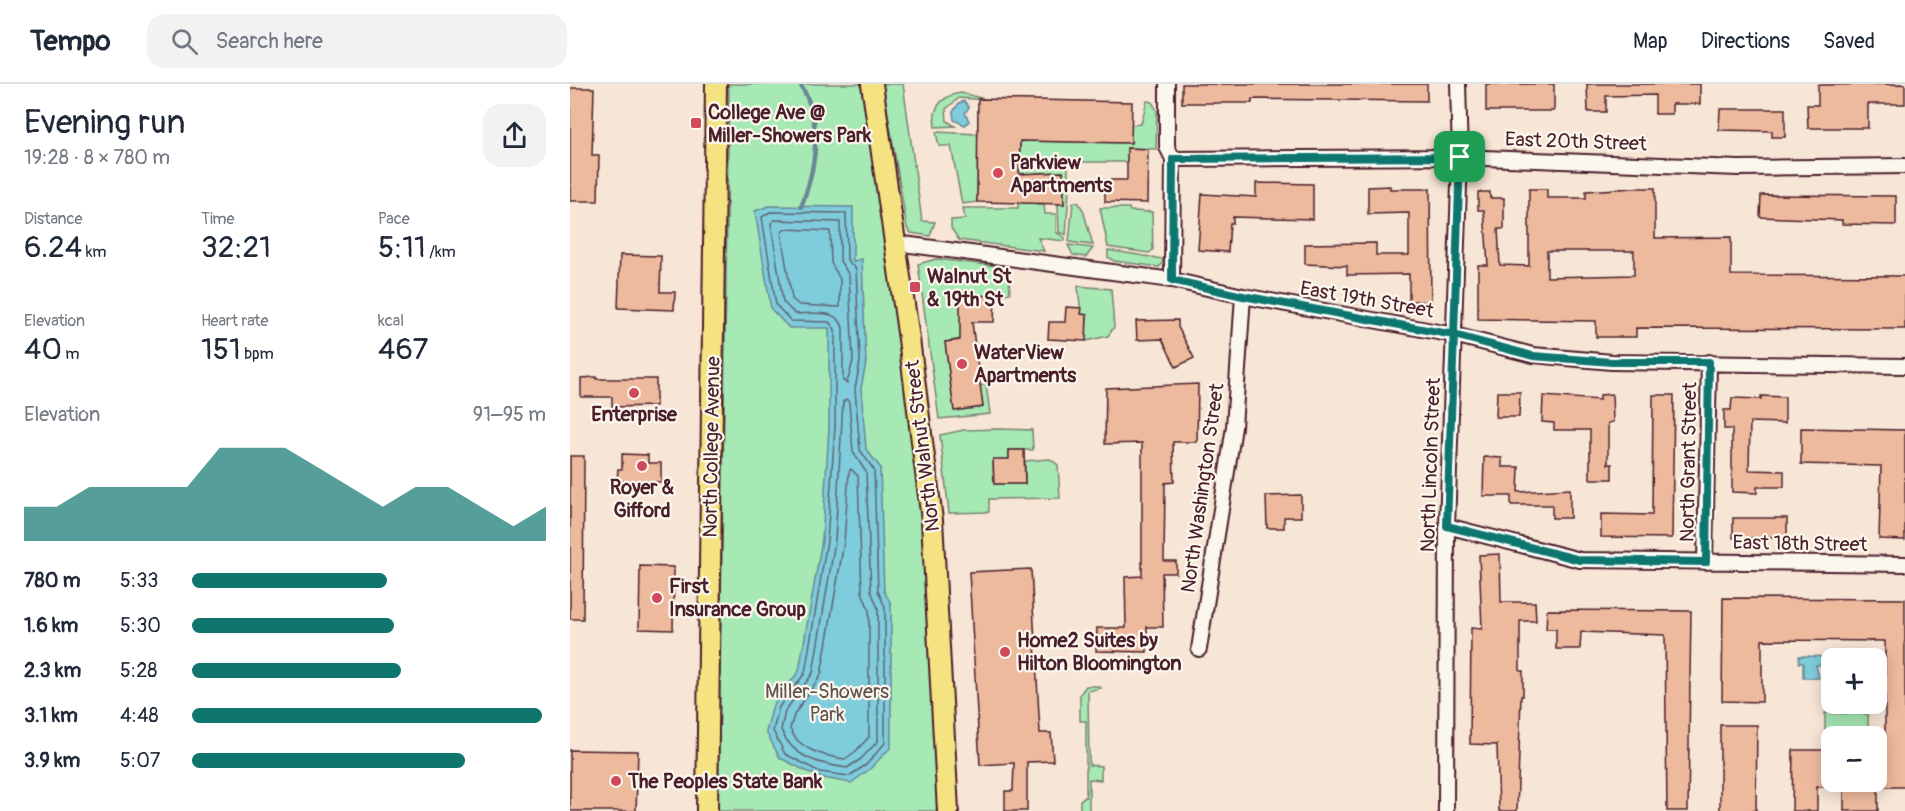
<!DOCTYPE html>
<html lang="en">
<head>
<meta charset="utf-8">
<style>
	body { margin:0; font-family:Pangolin,sans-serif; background:#f2f2f3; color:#1f2937; height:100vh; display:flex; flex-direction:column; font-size:22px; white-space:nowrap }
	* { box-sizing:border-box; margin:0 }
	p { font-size:20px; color:#747a83 }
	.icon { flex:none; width:33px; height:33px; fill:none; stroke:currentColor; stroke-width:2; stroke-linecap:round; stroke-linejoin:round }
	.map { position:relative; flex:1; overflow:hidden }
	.sheet { display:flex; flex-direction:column; background:#fff; width:570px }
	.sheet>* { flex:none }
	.controls { position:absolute; left:1251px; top:564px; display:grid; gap:12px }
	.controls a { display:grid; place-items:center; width:66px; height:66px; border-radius:12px; background:#fff; box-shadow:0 3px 15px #0003; font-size:30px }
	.pin { position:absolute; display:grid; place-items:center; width:51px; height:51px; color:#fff; margin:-26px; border-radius:12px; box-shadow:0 3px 9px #0006 }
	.round { display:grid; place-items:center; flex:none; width:63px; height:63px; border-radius:18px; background:#f2f2f3 }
	.overview { display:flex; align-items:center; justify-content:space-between; height:102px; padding:0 24px }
	h1 { font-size:33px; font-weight:600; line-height:45px }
	.metrics { display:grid; grid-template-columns:repeat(3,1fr); gap:9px; height:102px; padding:6px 24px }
	.metrics div { display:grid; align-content:center }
	.metrics b { font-size:30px; font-weight:600 }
	.metrics small { font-size:16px; font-weight:400 }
	.metrics p { font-size:16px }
	.chart { height:168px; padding:12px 24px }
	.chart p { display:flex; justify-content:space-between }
	.chart svg { width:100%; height:108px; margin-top:6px; fill:#0f766e; opacity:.7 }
	ul { padding:0 24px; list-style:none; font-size:20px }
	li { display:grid; grid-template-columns:96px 72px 1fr; align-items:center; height:45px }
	li i { height:15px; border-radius:8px; background:#0f766e }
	header { display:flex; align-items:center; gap:36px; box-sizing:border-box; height:84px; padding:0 30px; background:#fff; border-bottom:2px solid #e0e1e3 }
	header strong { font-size:28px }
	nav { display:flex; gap:33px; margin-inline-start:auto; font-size:21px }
	.search { width:420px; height:54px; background:#f2f2f3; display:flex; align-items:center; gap:15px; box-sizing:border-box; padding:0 21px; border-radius:18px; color:#747a83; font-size:22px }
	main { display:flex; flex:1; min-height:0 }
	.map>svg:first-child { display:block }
	.green { fill:#a6e9b4; stroke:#788470; stroke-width:1.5 }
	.water { fill:#7eccdc; stroke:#698795; stroke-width:1.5 }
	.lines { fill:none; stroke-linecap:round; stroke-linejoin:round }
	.shore { stroke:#5f6472; stroke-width:1.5 }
	.stream { stroke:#698795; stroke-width:4.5 }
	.building { fill:#edba9e; stroke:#4a1f2b; stroke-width:1.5; fill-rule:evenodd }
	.street-casing { stroke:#4a1f2b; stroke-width:18 }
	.primary-casing { stroke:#4a1f2b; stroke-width:24 }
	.street { stroke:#fbf7ec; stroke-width:14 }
	.primary { stroke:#f5e382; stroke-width:20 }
	.route-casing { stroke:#fff; stroke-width:12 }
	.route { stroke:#0f766e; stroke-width:8 }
	.poi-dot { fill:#d1495b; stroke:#fbf7ec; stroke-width:2 }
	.labels { text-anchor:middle; stroke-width:4.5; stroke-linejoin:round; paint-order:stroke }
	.poi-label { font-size:20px; font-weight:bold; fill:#4a1f2b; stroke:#fbf7ec; text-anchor:start }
	.street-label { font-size:20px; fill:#4a1f2b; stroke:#fbf7ec }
	.park-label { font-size:20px; fill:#61524d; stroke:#fbf7ec }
</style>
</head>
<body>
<header>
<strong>Tempo</strong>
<div class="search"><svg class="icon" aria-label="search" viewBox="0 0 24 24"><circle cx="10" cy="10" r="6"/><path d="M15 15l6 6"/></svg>Search here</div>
<nav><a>Map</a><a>Directions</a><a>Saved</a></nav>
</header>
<main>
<section class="sheet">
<div class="overview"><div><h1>Evening run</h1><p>19:28 · 8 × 780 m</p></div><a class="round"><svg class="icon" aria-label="share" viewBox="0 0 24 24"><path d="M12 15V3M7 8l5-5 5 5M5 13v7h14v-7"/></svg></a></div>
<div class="metrics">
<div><p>Distance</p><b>6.24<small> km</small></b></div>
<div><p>Time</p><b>32:21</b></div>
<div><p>Pace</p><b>5:11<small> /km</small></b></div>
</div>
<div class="metrics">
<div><p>Elevation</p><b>40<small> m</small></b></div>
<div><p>Heart rate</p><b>151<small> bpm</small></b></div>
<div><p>kcal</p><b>467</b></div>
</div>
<div class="chart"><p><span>Elevation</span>91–95 m</p>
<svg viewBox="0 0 160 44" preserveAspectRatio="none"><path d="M0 44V30L10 30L20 22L30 22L40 22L50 22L60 6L70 6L80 6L90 14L100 22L110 30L120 22L130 22L140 30L150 38L160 30V44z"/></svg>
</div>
<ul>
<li><b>780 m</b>5:33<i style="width:55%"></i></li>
<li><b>1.6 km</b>5:30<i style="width:57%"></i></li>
<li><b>2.3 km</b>5:28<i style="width:59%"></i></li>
<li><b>3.1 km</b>4:48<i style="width:99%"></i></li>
<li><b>3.9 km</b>5:07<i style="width:77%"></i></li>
</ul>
</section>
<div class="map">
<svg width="1335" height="727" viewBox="0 0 1335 727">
	<rect width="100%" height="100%" fill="#f7e5d5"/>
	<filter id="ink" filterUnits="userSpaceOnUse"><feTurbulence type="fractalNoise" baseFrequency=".0167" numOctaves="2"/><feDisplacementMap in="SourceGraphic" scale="12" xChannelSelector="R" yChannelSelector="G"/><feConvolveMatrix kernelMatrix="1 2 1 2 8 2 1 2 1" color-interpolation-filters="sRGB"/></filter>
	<g filter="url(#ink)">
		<path class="green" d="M159 0H291L327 231 353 441 369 727H148Z
			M313 0H333L352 137 365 138 360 152 341 149 337 144Z
			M391 9 419 16 389 14 376 25 377 37 385 42 365 43C362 23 372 12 391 9Z
			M577 17 582 18 587 27 586 65 558 64 557 78H498V101H494L493 88 466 89 467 120H474L475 130H486V148L495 154V157L468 154 474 167 389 156 381 144V136L395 135 393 124H448L450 57 561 59V41L571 40Z
			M366 48 408 50 407 118 392 120 381 62H369Z
			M494 105H499L496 151 489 148 488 120H494Z
			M508 118 513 126 523 161 499 158 503 119Z
			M530 124H559L560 127 582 128 583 166 579 169 538 163Z
			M498 161 523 164 516 173 503 171Z
			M538 166 593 175 592 180 589 183 544 177 538 173Z
			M366 175 435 183 439 188 440 209 425 212 391 211V255L375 258 384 326 413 323 410 302 416 300 420 330 369 335 348 180Z
			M508 202 541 205 544 243 538 252 516 257 517 231 511 230Z
			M429 345 462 346 463 366H439V375L423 376 424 400H455V377L480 375 488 381 490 414 419 415V428L379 429 370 351 394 346Z
			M516 602H528L531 604 518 607 519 681 531 682V696L519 695V727H510V716L516 713V637H510V610Z
			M1255 629 1298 630V651L1255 650Z"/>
		<path class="water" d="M394 17 399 23 395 29 399 37 395 41 384 36 383 28 389 19Z
			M199 122 283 123V177L292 175 296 279 291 304 296 365 310 383 314 507 321 520V663L300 685 281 699 248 693 210 674 196 648 203 621 229 587 252 456 259 343V244H219L201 225 185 127Z
			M1269 568H1285V574H1262L1261 581H1246L1249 594H1233V579H1229V572L1269 573Z"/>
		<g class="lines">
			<path class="shore" d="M200 128 276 129 277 176 286 185 290 278 285 305 290 366 304 386 308 507 315 523V659L296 681 279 692 250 688 215 670 203 647 209 623 235 589 257 457 265 343V245L259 238 221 237 206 221 192 133Z
				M204 136 270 138V177L279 191 283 277 277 299 273 297V244C268 224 241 230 225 230L213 218 201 139Z
				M215 145 260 147 261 179 270 195V223L229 221 222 215 211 149Z
				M276 315 279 318 283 368 296 388 301 507 308 524V657L291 675 277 684C249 680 223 674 211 646L215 627 243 589 265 457 273 318Z
				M281 385 288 392 292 508 299 526V653L285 668 275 675C253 672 229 666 220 645L224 631 251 591 274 458 279 388Z"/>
			<path class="stream" d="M230 0C254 38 246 84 231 123"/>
		</g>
		<path class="building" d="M612 0H857V17L682 15V19H612Z
			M916 0H984V27H916Z
			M1017 0H1130V20H1102V30H1085V11L1036 12V28H1018Z
			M1335 0V20H1298V44H1238L1237 21H1248V1Z
			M0 4H24L22 71H29L28 117H0Z
			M408 15 562 18 561 59 450 57 449 90 493 88 494 120 407 118Z
			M1150 25H1215V53H1202V47L1149 46Z
			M557 64 578 65 577 119 535 118V96H557Z
			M686 99 743 100V135L663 133V139H660L658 168 628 166 632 110 686 113Z
			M820 102V105H860L861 218 839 217V190L777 191V182L735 180V160L806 159V171H839V129L798 130V103Z
			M1064 104H1085V154L1161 153V191L1335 192V245L1066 244V253H1026V237L908 235V181H918L914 126H908V108H920V114H934V145H928L930 181 959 182V105H977V114H1016V107ZM977 167H1064V191L977 193Z
			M1191 111 1326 112V141L1272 140V136L1190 133Z
			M50 171 91 172 90 208H105L104 226 48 224Z
			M398 207V211L425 212 424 238H402L413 323 384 327 375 258 390 256V208Z
			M496 223 512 224 511 230 517 231 516 257 478 255 479 238H495Z
			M608 236V243L624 274 606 283 592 255 567 256 566 237Z
			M26 293V295H86V322L42 323V313H11V294Z
			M628 300 627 358H603L604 398 595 399 594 477H606V489H592L593 543H577V568L526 567 527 544H556L555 493 572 492V359L535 360 536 304Z
			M927 308H950L949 333H926Z
			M1042 310 1043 338 1038 339V380H1042V395H1020V346H984V339L972 338 973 312 1030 316V311Z
			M1083 311H1104L1102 454 1031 453V430L1082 431Z
			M1191 312 1215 313V339L1180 338 1179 386 1214 387V403H1187V409L1162 408V345H1154V326H1161L1162 314 1191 315Z
			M1231 344 1335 346V456L1309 455 1311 382 1231 380Z
			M439 366H454L455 400H424L423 375H439Z
			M52 370 78 371V379H91V398L47 397 48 385H52Z
			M0 372H14L13 535H0Z
			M914 373 932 374V383H949L948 408 1000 405V434H982V421H941V412H913Z
			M731 411V433H714V444H697L696 412Z
			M1163 434H1217V454H1163Z
			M930 470 931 518H965L966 537H950V587H953V612H951L947 727H929L927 661 900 660 901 544 912 545 909 471Z
			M70 482 104 483 103 546 69 545Z
			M461 485 470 649H481L483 677 457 678V727H435V707H443L444 679 410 681 399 488Z
			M1153 514 1335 515V703H1308V727H1274V698H1306V666H1315V557L1192 556V618L1152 617Z
			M977 526 1121 527 1118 727H1097L1095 551 1011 548 1010 565H986V545H976Z
			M1150 641H1187L1186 727H1150Z
			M0 666 68 667 66 727H0Z
			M1223 666H1262V703H1247V727H1222Z"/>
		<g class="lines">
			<defs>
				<path id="street" d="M597 0V63L603 75 602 196
					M603 75 890 73 1168 84 1335 82
					M326 159 602 196 673 212 884 251 963 271 1042 278 1335 282
					M877 442 1010 476 1335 480
					M1135 478 1139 278
					M629 565 664 343 673 212
					M876 727 877 442 890 73 888 0"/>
				<path id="primary" d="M302 0 339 255 362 436 378 727
					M137 727 146 0"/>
			</defs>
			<use href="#street" class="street-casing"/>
			<use href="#primary" class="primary-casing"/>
			<use href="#street" class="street"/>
			<use href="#primary" class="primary"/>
		</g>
	</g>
	<g class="lines" filter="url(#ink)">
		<defs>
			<path id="route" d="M890 73 603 75 602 196 673 212 884 251 877 442 1010 476 1136 478 1139 278H1042L963 272 884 251 890 73"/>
		</defs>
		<use href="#route" class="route-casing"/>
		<use href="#route" class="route"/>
	</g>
	<g class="poi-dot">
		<rect x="120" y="33" width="12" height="12" rx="3"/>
		<circle cx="428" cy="89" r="6"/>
		<rect x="339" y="197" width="12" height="12" rx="3"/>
		<circle cx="392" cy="280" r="6"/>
		<circle cx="64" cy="309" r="6"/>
		<circle cx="72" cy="382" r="6"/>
		<circle cx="87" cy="514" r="6"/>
		<circle cx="435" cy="568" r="6"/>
		<circle cx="46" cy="697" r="6"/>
	</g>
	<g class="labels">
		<g class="poi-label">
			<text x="138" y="35">College Ave @<tspan x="138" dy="23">Miller-Showers Park</tspan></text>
			<text x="440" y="85">Parkview<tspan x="440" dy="23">Apartments</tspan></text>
			<text x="357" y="199">Walnut St<tspan x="357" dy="23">&amp; 19th St</tspan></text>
			<text x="404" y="275">WaterView<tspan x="404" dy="23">Apartments</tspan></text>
			<text x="64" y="337" text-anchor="middle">Enterprise</text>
			<text x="72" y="410" text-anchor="middle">Royer &amp;<tspan x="72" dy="23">Gifford</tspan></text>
			<text x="99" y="509">First<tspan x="99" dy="23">Insurance Group</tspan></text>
			<text x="447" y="563">Home2 Suites by<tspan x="447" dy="23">Hilton Bloomington</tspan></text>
			<text x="58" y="704">The Peoples State Bank</text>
		</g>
		<g class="street-label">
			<text transform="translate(1006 57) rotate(2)" y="7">East 20th Street</text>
			<text transform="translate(797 215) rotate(10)" y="7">East 19th Street</text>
			<text transform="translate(352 362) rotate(-97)" y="7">North Walnut Street</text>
			<text transform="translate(141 363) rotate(-89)" y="7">North College Avenue</text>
			<text transform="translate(1118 378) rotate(-89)" y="7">North Grant Street</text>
			<text transform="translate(860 381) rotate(-88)" y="7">North Lincoln Street</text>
			<text transform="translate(632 404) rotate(-82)" y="7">North Washington Street</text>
			<text transform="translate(1230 459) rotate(1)" y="7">East 18th Street</text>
		</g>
		<g class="park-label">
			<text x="257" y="614">Miller-Showers<tspan x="257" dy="23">Park</tspan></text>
		</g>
	</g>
</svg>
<div class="controls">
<a>+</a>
<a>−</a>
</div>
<div class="pin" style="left:890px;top:73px;background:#1e9e55"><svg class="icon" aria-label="arrive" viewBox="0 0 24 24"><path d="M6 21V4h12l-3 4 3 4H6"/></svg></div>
</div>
</main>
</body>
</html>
